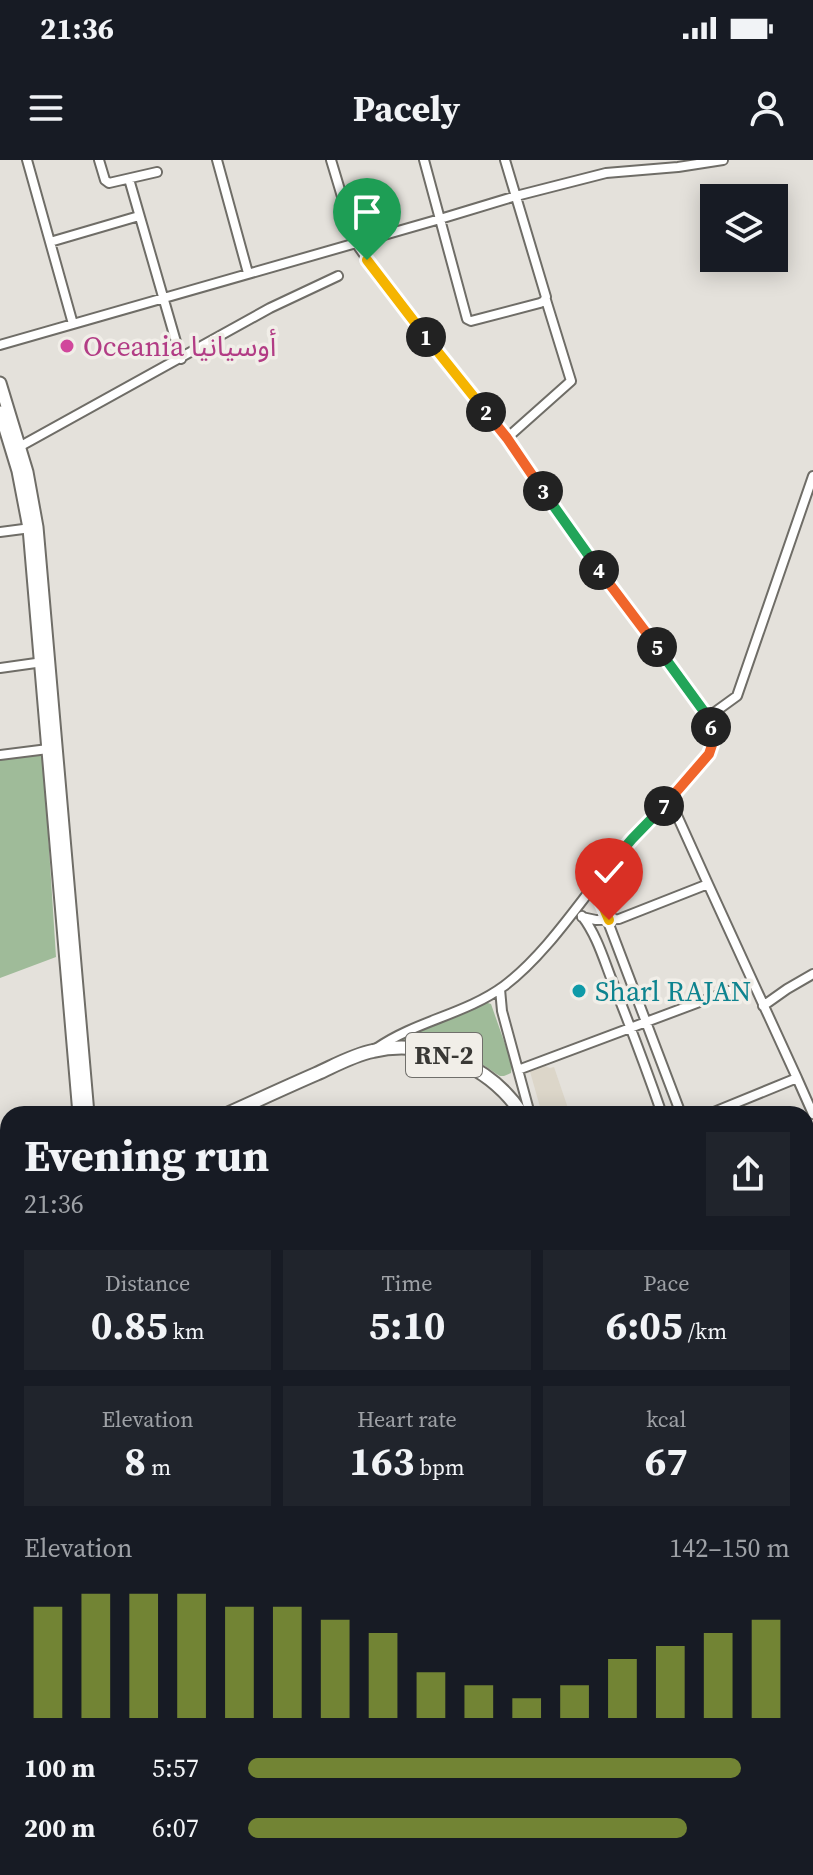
<!DOCTYPE html>
<html lang="en">
<head>
<meta charset="utf-8">
<style>
	body { margin:0; font-family:"Source Serif 4","Noto Sans Arabic",serif; background:#20242c; color:#f1f3f6; height:100vh; display:flex; flex-direction:column; font-size:30px; white-space:nowrap }
	* { box-sizing:border-box; margin:0 }
	p { font-size:26px; color:#9ea1a6 }
	.icon { flex:none; width:44px; height:44px; fill:none; stroke:currentColor; stroke-width:2; stroke-linecap:round; stroke-linejoin:round }
	.map { position:relative; flex:1; overflow:hidden }
	.sheet { position:absolute; left:0px; top:946px; width:814px; height:770px; display:flex; flex-direction:column; background:#171b24; border-radius:24px 24px 0 0; box-shadow:0 4px 20px #0003 }
	.sheet>* { flex:none }
	.controls { position:absolute; left:700px; top:24px; display:grid; gap:16px }
	.controls a { display:grid; place-items:center; width:88px; height:88px; border-radius:0px; background:#171b24; box-shadow:0 4px 20px #0003; font-size:40px }
	.pin { position:absolute; display:grid; place-items:center; width:68px; height:68px; color:#fff; margin:-82px -34px; border-radius:50% 50% 50% 0; rotate:-45deg; box-shadow:0 0 8px #0007 }
	.pin .icon { rotate:45deg }
	.km { position:absolute; width:40px; height:40px; margin:-20px; border-radius:50%; background:#222; color:#fff; font-size:22px; line-height:40px; text-align:center }
	.round { display:grid; place-items:center; flex:none; width:84px; height:84px; border-radius:0px; background:#20242c }
	.head { display:flex; align-items:center; justify-content:space-between; height:136px; padding:0 24px }
	h1 { font-size:44px; font-weight:700; line-height:60px }
	.metrics { display:grid; grid-template-columns:repeat(3,1fr); gap:12px; height:136px; padding:8px 24px }
	.metrics div { display:grid; align-content:center; border-radius:0px; background:#20242c; text-align:center }
	.metrics b { font-size:40px; font-weight:700 }
	.metrics small { font-size:22px; font-weight:400 }
	.metrics p { font-size:22px }
	.chart { height:224px; padding:16px 24px }
	.chart p { display:flex; justify-content:space-between }
	.chart svg { width:100%; height:144px; margin-top:8px; stroke:#728434; stroke-width:6 }
	ul { padding:0 24px; list-style:none; font-size:26px }
	li { display:grid; grid-template-columns:128px 96px 1fr; align-items:center; height:60px }
	li i { height:20px; border-radius:10px; background:#728434 }
	.status { display:flex; justify-content:space-between; align-items:center; height:56px; padding:0 40px; background:#171b24; direction:ltr }
	.status svg { height:22px; fill:currentColor }
	header { display:flex; justify-content:space-between; align-items:center; height:104px; padding:0 24px; background:#171b24; font-size:36px; font-weight:700 }
	.map>svg:first-child { display:block }
	.built { fill:#dcd6c9 }
	.green { fill:#9fbb99 }
	.lines { fill:none; stroke-linecap:round; stroke-linejoin:round }
	.street-casing { stroke:#6f6d67; stroke-width:12 }
	.secondary-casing { stroke:#6f6d67; stroke-width:15 }
	.primary-casing { stroke:#6f6d67; stroke-width:16 }
	.street { stroke:#fff; stroke-width:8 }
	.secondary { stroke:#fff; stroke-width:11 }
	.primary { stroke:#fff; stroke-width:12 }
	.split-1-casing { stroke:#fff; stroke-width:16 }
	.split-2-casing { stroke:#fff; stroke-width:16 }
	.split-3-casing { stroke:#fff; stroke-width:16 }
	.split-4-casing { stroke:#fff; stroke-width:16 }
	.split-5-casing { stroke:#fff; stroke-width:16 }
	.split-6-casing { stroke:#fff; stroke-width:16 }
	.split-7-casing { stroke:#fff; stroke-width:16 }
	.split-8-casing { stroke:#fff; stroke-width:16 }
	.split-9-casing { stroke:#fff; stroke-width:16 }
	.split-1 { stroke:#f5b400; stroke-width:10 }
	.split-2 { stroke:#f5b400; stroke-width:10 }
	.split-3 { stroke:#f0652b; stroke-width:10 }
	.split-4 { stroke:#22a559; stroke-width:10 }
	.split-5 { stroke:#f0652b; stroke-width:10 }
	.split-6 { stroke:#22a559; stroke-width:10 }
	.split-7 { stroke:#f0652b; stroke-width:10 }
	.split-8 { stroke:#22a559; stroke-width:10 }
	.split-9 { stroke:#f5b400; stroke-width:10 }
	.hotel-dot { fill:#d1479c; stroke:#f1eee8; stroke-width:3 }
	.culture-dot { fill:#0f9aa8; stroke:#f1eee8; stroke-width:3 }
	.labels { text-anchor:middle; stroke-width:7; stroke-linejoin:round; paint-order:stroke }
	.shield { fill:#f1eee8; stroke:#706f6b; stroke-width:2 }
	.shield-label { font-size:26px; font-weight:bold; fill:#393835 }
	.hotel-label { font-size:28px; fill:#b23c85; stroke:#f1eee8; text-anchor:start }
	.culture-label { font-size:28px; fill:#0d838f; stroke:#f1eee8; text-anchor:start }
</style>
</head>
<body>
<div class="status"><b>21:36</b><svg viewBox="0 0 49 12"><path d="M0 12V9h3v3zM5 12V6h3v6zM10 12V3h3v9zM15 12V0h3v12zM26 1h20v11H26zM47 4h2v5h-2z"/></svg></div>
<header><svg class="icon" aria-label="menu" viewBox="0 0 24 24"><path d="M4 6h16M4 12h16M4 18h16"/></svg>Pacely<svg class="icon" aria-label="person" viewBox="0 0 24 24"><circle cx="12" cy="8" r="4"/><path d="M4 21q1-7 8-7t8 7"/></svg></header>
<div class="map">
<svg width="813" height="1715" viewBox="0 0 813 1715">
	<rect width="100%" height="100%" fill="#e4e1db"/>
	<path class="built" d="M539 904 550 908 554 907 570 954H542L529 908Z"/>
	<path class="green" d="M43 595 56 797 0 818V600Z
		M485 842 491 844 512 904 511 913 504 916H500C494 913 489 908 483 905 458 890 434 884 406 883L403 880V875Z
		M0 1124 8 1128V1243L0 1240Z"/>
	<g class="lines">
		<defs>
			<path id="street" d="M27 0 73 164
				M99 0 105 20 109 23 157 12
				M217 0 248 113
				M331 0 356 83 386 126 507 278 569 370 708 557C712 574 714 587 704 602 673 637 639 670 609 706 577 746 544 796 504 826 466 854 416 861 377 888
				M424 0 467 159 471 161 540 143 544 141 546 137 505 0
				M129 19 181 199
				M50 82 139 56
				M0 185 440 59 516 36 606 13 678 7 723 0
				M507 278 571 221 546 140
				M19 287 270 148 338 116
				M0 372 31 368
				M0 508 43 502
				M708 557 737 536 813 316
				M0 595 48 589
				M670 640 708 724
				M594 725 681 954
				M582 756C596 774 603 797 611 818 629 863 646 908 662 954
				M582 757 596 760 619 759 708 724 797 918 709 954
				M500 829 502 851 530 954
				M763 846 787 829 813 814
				M518 910 753 822
				M797 918 813 954
				M806 1029 813 1026
				M806 1072 813 1069
				M806 1192 813 1193
				M0 1258 8 1262
				M806 1291 813 1289
				M806 1464 813 1463
				M806 1557 813 1555
				M0 1586 8 1593
				M806 1590 813 1596
				M0 1677 8 1684
				M23 1708 26 1715
				M104 1708 107 1715
				M234 1708 239 1715
				M295 1708 297 1715
				M497 1708 499 1715
				M587 1708 589 1715
				M679 1708 681 1715
				M154 1715 177 1708
				M254 1715 278 1708
				M411 1715 434 1708"/>
			<path id="secondary" d="M0 223 27 312 37 367 88 954
				M0 252 18 311 29 368 79 954
				M806 1220 813 1218
				M0 1702 8 1699
				M808 1715 813 1714"/>
			<path id="primary" d="M227 954C256 941 286 927 316 914 334 906 353 895 373 891 429 877 492 908 522 954
				M0 1054 8 1050
				M760 1708 762 1715
				M771 1708 783 1715"/>
		</defs>
		<use href="#street" class="street-casing"/>
		<use href="#secondary" class="secondary-casing"/>
		<use href="#primary" class="primary-casing"/>
		<use href="#street" class="street"/>
		<use href="#secondary" class="secondary"/>
		<use href="#primary" class="primary"/>
	</g>
	<g class="lines">
		<defs>
			<path id="split-1" d="M367 100 426 177"/>
			<path id="split-2" d="M426 177 486 252"/>
			<path id="split-3" d="M486 252 507 278 543 331"/>
			<path id="split-4" d="M543 331 599 410"/>
			<path id="split-5" d="M599 410 657 487"/>
			<path id="split-6" d="M657 487 708 557 711 567"/>
			<path id="split-7" d="M664 646 709 594 712 585 711 567"/>
			<path id="split-8" d="M599 718 632 679 664 646"/>
			<path id="split-9" d="M599 718 594 725 609 760"/>
		</defs>
		<use href="#split-1" class="split-1-casing"/>
		<use href="#split-2" class="split-2-casing"/>
		<use href="#split-3" class="split-3-casing"/>
		<use href="#split-4" class="split-4-casing"/>
		<use href="#split-5" class="split-5-casing"/>
		<use href="#split-6" class="split-6-casing"/>
		<use href="#split-7" class="split-7-casing"/>
		<use href="#split-8" class="split-8-casing"/>
		<use href="#split-9" class="split-9-casing"/>
		<use href="#split-1" class="split-1"/>
		<use href="#split-2" class="split-2"/>
		<use href="#split-3" class="split-3"/>
		<use href="#split-4" class="split-4"/>
		<use href="#split-5" class="split-5"/>
		<use href="#split-6" class="split-6"/>
		<use href="#split-7" class="split-7"/>
		<use href="#split-8" class="split-8"/>
		<use href="#split-9" class="split-9"/>
	</g>
	<circle class="hotel-dot" cx="67" cy="186" r="8"/>
	<circle class="culture-dot" cx="579" cy="831" r="8"/>
	<g class="labels">
		<rect class="shield" x="406" y="873" width="76" height="44" rx="6"/>
		<g class="shield-label">
			<text x="444" y="904">RN-2</text>
		</g>
		<g class="hotel-label">
			<text x="83" y="196">Oceania أوسيانيا</text>
		</g>
		<g class="culture-label">
			<text x="595" y="841">Sharl RAJAN</text>
		</g>
	</g>
</svg>
<div class="controls">
<a><svg class="icon" aria-label="layers" viewBox="0 0 24 24"><path d="M12 4l9 5-9 5-9-5zM3 14l9 5 9-5"/></svg></a>
</div>
<div class="pin" style="left:367px;top:100px;background:#1e9e55"><svg class="icon" aria-label="arrive" viewBox="0 0 24 24"><path d="M6 21V4h12l-3 4 3 4H6"/></svg></div>
<div class="pin" style="left:609px;top:760px;background:#d93025"><svg class="icon" aria-label="check" viewBox="0 0 24 24"><path d="M5 12l5 5 9-10"/></svg></div>
<b class="km" style="left:426px;top:177px">1</b>
<b class="km" style="left:486px;top:252px">2</b>
<b class="km" style="left:543px;top:331px">3</b>
<b class="km" style="left:599px;top:410px">4</b>
<b class="km" style="left:657px;top:487px">5</b>
<b class="km" style="left:711px;top:567px">6</b>
<b class="km" style="left:664px;top:646px">7</b>
<section class="sheet">
<div class="head"><div><h1>Evening run</h1><p>21:36</p></div><a class="round"><svg class="icon" aria-label="share" viewBox="0 0 24 24"><path d="M12 15V3M7 8l5-5 5 5M5 13v7h14v-7"/></svg></a></div>
<div class="metrics">
<div><p>Distance</p><b>0.85<small> km</small></b></div>
<div><p>Time</p><b>5:10</b></div>
<div><p>Pace</p><b>6:05<small> /km</small></b></div>
</div>
<div class="metrics">
<div><p>Elevation</p><b>8<small> m</small></b></div>
<div><p>Heart rate</p><b>163<small> bpm</small></b></div>
<div><p>kcal</p><b>67</b></div>
</div>
<div class="chart"><p><span>Elevation</span>142–150 m</p>
<svg viewBox="0 0 160 44" preserveAspectRatio="none"><path d="M5 44V10M15 44V6M25 44V6M35 44V6M45 44V10M55 44V10M65 44V14M75 44V18M85 44V30M95 44V34M105 44V38M115 44V34M125 44V26M135 44V22M145 44V18M155 44V14"/></svg>
</div>
<ul>
<li><b>100 m</b>5:57<i style="width:91%"></i></li>
<li><b>200 m</b>6:07<i style="width:81%"></i></li>
</ul>
</section>
</div>
</body>
</html>
